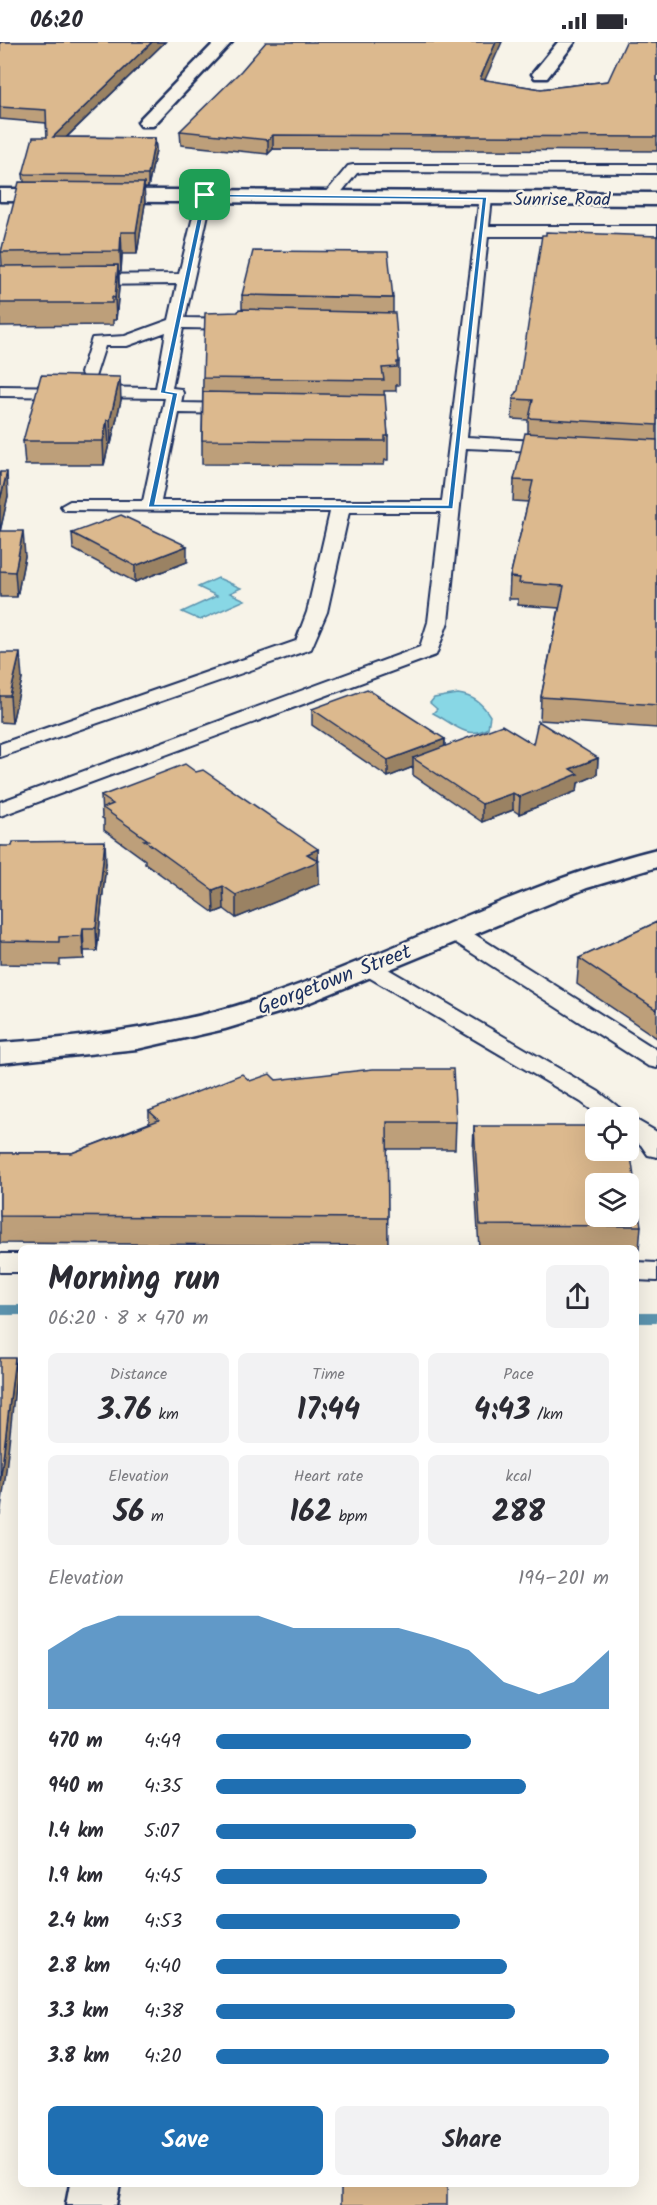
<!DOCTYPE html>
<html lang="en">
<head>
<meta charset="utf-8">
<style>
	body { margin:0; font-family:Kalam,sans-serif; background:#f2f2f3; color:#2b2b33; height:100vh; display:flex; flex-direction:column; font-size:22px; white-space:nowrap }
	* { box-sizing:border-box; margin:0 }
	p { font-size:20px; color:#7c7c81 }
	.icon { flex:none; width:33px; height:33px; fill:none; stroke:currentColor; stroke-width:2; stroke-linecap:round; stroke-linejoin:round }
	.map { position:relative; flex:1; overflow:hidden }
	.side { position:absolute; left:18px; top:1203px; width:621px; height:942px; display:flex; flex-direction:column; background:#fff; border-radius:9px; box-shadow:0 6px 24px #0002 }
	.side>* { flex:none }
	.fabs { position:absolute; left:585px; top:1065px; display:grid; gap:12px }
	.fabs a { display:grid; place-items:center; width:54px; height:54px; border-radius:9px; background:#fff; box-shadow:0 6px 24px #0002; font-size:30px }
	.pin { position:absolute; display:grid; place-items:center; width:51px; height:51px; color:#fff; margin:-26px; border-radius:12px; box-shadow:0 3px 9px #0006 }
	.round { display:grid; place-items:center; flex:none; width:63px; height:63px; border-radius:9px; background:#f2f2f3 }
	.head { display:flex; align-items:center; justify-content:space-between; height:102px; padding:0 30px }
	h1 { font-size:33px; font-weight:700; line-height:45px }
	.stats { display:grid; grid-template-columns:repeat(3,1fr); gap:9px; height:102px; padding:6px 30px }
	.stats div { display:grid; align-content:center; border-radius:9px; background:#f2f2f3; text-align:center }
	.stats b { font-size:30px; font-weight:700 }
	.stats small { font-size:16px; font-weight:400 }
	.stats p { font-size:16px }
	.chart { height:168px; padding:12px 30px }
	.chart p { display:flex; justify-content:space-between }
	.chart svg { width:100%; height:108px; margin-top:6px; fill:#1f6fb2; opacity:.7 }
	.primary-button { display:flex; gap:12px; margin-top:auto; padding:12px 30px }
	.primary-button a { flex:1; height:69px; border-radius:9px; background:#1f6fb2; color:#fff; font-size:24px; font-weight:700; line-height:69px; text-align:center }
	.primary-button a+a { background:#f2f2f3; color:#2b2b33 }
	ul { padding:0 30px; list-style:none; font-size:20px }
	li { display:grid; grid-template-columns:96px 72px 1fr; align-items:center; height:45px }
	li i { height:15px; border-radius:8px; background:#1f6fb2 }
	.status { display:flex; justify-content:space-between; align-items:center; height:42px; padding:0 30px; background:#fff; direction:ltr }
	.status svg { height:16px; fill:currentColor }
	.map>svg:first-child { display:block }
	.water { fill:#88d7e5; stroke:#5c94af; stroke-width:1.5 }
	.lines { fill:none; stroke-linecap:round; stroke-linejoin:round }
	.stream { fill:#5c94af; fill-rule:evenodd }
	.service-casing { stroke:#1b2f5e; stroke-width:4 }
	.minor-casing { stroke:#1b2f5e; stroke-width:5 }
	.secondary-casing { stroke:#1b2f5e; stroke-width:5 }
	.service { fill:#f7f3e8; fill-rule:evenodd }
	.minor { fill:#f7f3e8; fill-rule:evenodd }
	.secondary { fill:#f7f3e8; fill-rule:evenodd }
	.wall { fill:#bd9f7a; stroke:#1b2f5e; stroke-width:1.5 }
	.shaded-wall { fill:#9a8263; stroke:#1b2f5e; stroke-width:1.5 }
	.building { fill:#dcb98e; stroke:#1b2f5e; stroke-width:1.5; fill-rule:evenodd }
	.route { fill:#1f6fb2; stroke:#fff; stroke-width:1.5; fill-rule:evenodd }
	.labels { text-anchor:middle; stroke-width:4.5; stroke-linejoin:round; paint-order:stroke }
	.far-street-label { font-size:18px; fill:#1b2f5e; stroke:#f7f3e8 }
	.street-label { font-size:21px; fill:#1b2f5e; stroke:#f7f3e8 }
</style>
</head>
<body>
<div class="status"><b>06:20</b><svg viewBox="0 0 49 12"><path d="M0 12V9h3v3zM5 12V6h3v6zM10 12V3h3v9zM15 12V0h3v12zM26 1h20v11H26zM47 4h2v5h-2z"/></svg></div>
<div class="map">
<svg width="657" height="2163" viewBox="0 0 657 2163">
	<rect width="100%" height="100%" fill="#f7f3e8"/>
	<filter id="ink" filterUnits="userSpaceOnUse"><feTurbulence type="fractalNoise" baseFrequency=".0167" numOctaves="2"/><feDisplacementMap in="SourceGraphic" scale="12" xChannelSelector="R" yChannelSelector="G"/><feConvolveMatrix kernelMatrix="1 2 1 2 8 2 1 2 1" color-interpolation-filters="sRGB"/></filter>
	<g filter="url(#ink)">
		<path class="water" d="M218 536 241 546 230 551 245 558 200 578 182 570 217 554 198 545Z
			M458 652C473 654 482 661 490 674L488 686C466 699 452 680 433 671L437 667 430 661 434 656Z"/>
		<g class="lines">
			<path class="stream" d="M0 1263H21V1273H0Z
				M636 1271H657V1281H636Z"/>
			<defs>
				<path id="service" d="M353 123H657V131L363 130 357 131 335 158H325L323 155 325 152 348 124Z
					M205 150 212 154 185 276 237 277 245 282 237 287 183 286 172 346 181 347 183 351 181 361 236 362 245 367 236 372 179 371 161 459H442L480 153 485 152 492 156 489 184H657V194H488L467 395 556 400 565 405 556 410 466 406 448 580 436 613 0 774V760L420 605 428 580 441 470H349L327 570 311 607 0 715V702L296 599 307 570 330 470 64 468 61 464 70 459H143L165 356 0 354V344L156 346 166 290 127 304H105L95 335H83L81 331 92 296 125 294 169 278 177 242 85 243 77 238 85 233 179 232 198 154Z
					M455 883 463 885 657 1008V1026L648 1024 447 895 443 890 447 885Z
					M368 918 376 920 599 1050 631 1075 657 1090V1115L648 1113 641 1103 628 1094V1076H602L581 1060 360 930 356 925 360 920Z
					M0 1212H21V1230H0Z
					M636 1220 657 1221V1239L636 1238Z"/>
				<path id="minor" d="M215 0H232L153 84H141L138 80 141 76Z
					M558 0H575L547 36H535L532 32Z
					M657 807V825L587 846 298 965 225 987 137 1007 0 1021V1001C94 995 186 983 276 951 404 907 524 840 657 807Z
					M70 2142H120L116 2163H66Z"/>
				<path id="secondary" d="M0 147 657 151V163L0 159Z"/>
			</defs>
			<use href="#service" class="service-casing"/>
			<use href="#minor" class="minor-casing"/>
			<use href="#secondary" class="secondary-casing"/>
			<use href="#service" class="service"/>
			<use href="#minor" class="minor"/>
			<use href="#secondary" class="secondary"/>
		</g>
		<path class="wall" d="M0 0H165L67 95 155 96 156 108 148 146H144L145 162 137 212H122L121 230H119V245L116 278H113V283L0 284V224H2L1 210 24 140 23 132 47 95 46 81 0 77Z
			M657 0V109L273 107 268 112 181 103 180 89 485 38 541 47 608 39Z
			M657 194V686L540 678 541 655 559 566 518 563V557H509L510 535 528 460 513 459 514 438 528 391V378L512 377 513 357Z
			M242 253 393 256V271L399 320V343H396V349H384L388 394V418H385L384 423 202 422V398L203 336 238 270 242 267Z
			M121 358 111 402H109L104 423H25L23 399Z
			M0 430 8 454 0 489 25 514 17 555H0Z
			M72 491 187 520 135 540 73 507Z
			M0 611 22 637 12 681 0 680Z
			M312 667 445 697V704L533 702 598 716 597 733 578 741 577 749 519 772 513 768 482 780 413 733V725L388 735 312 683Z
			M101 754 318 807 319 842 236 876 224 867 214 871 145 821V818L104 788V777L102 776Z
			M0 804 106 821 97 909H84V917L60 918V923L0 922Z
			M657 880V996L577 942 579 916Z
			M276 1038 456 1080 455 1107H387L388 1204 0 1201V1111H72L149 1081V1069L250 1039Z
			M474 1084 641 1184 639 1208H636V1206H479L473 1108Z"/>
		<path class="shaded-wall" d="M152 0H165L53 108V95Z
			M496 0H502L479 51 480 37Z
			M273 93V107L268 112V98Z
			M155 96 156 108 148 146V133Z
			M144 141 145 162 137 212 136 190Z
			M121 190 122 212 121 230 120 209Z
			M118 223 119 245 116 278 115 256Z
			M120 335 121 358 111 402 110 378Z
			M107 378 109 402 104 423 103 399Z
			M7 430 8 454 0 490V458Z
			M23 489 25 514 17 555 15 530Z
			M187 504V520L135 540V524Z
			M20 611 22 637 12 681 10 654Z
			M445 697 444 713 413 716V725L388 735V718Z
			M598 716 597 733 578 741 577 749 519 772 520 755 570 727Z
			M513 751V768L482 780V762Z
			M105 799 106 821 97 909 96 886Z
			M318 807 319 842 236 876V853L307 812Z
			M223 844 224 867 214 871 213 848Z
			M83 886 84 909V917L82 894Z
			M15 1316 16 1335 5 1438 0 1473V1441Z"/>
		<path class="building" d="M0 0H152L53 95 155 96 148 133 23 132 33 95H47L46 68 0 65Z
			M266 0H496L480 37 541 47 608 39 626 0H657V95L273 93 268 98 180 89 241 29Z
			M19 140 144 141 136 190H121L120 209 1 210Z
			M546 190 657 194V383L529 376 533 358 513 357 518 348 542 193H546Z
			M253 209 388 210 393 256 242 253Z
			M118 223 115 256 112 255V261H0V224Z
			M239 267 395 271 399 320H397V325L382 326 384 338 203 336 205 271 238 270Z
			M41 333 120 335 110 378H107L103 399H23Z
			M203 350 385 353 388 394H385V399L202 398Z
			M525 391 657 398V663L541 655 564 544 519 541 520 536 510 535 533 439 514 438Z
			M0 430H7L0 458Z
			M121 473 187 504 135 524 72 491Z
			M0 489H23L15 530 0 529Z
			M0 611H20L10 654H0Z
			M367 647 445 697 388 718 312 667Z
			M538 679 598 716 570 727 578 732 520 755 513 751 482 762 413 716 502 683 533 702Z
			M185 722 196 730 203 728 318 807 307 812 319 819 236 853 223 844 213 848 144 798H148L103 766 113 762 101 754Z
			M105 799 96 886H83L82 894 59 895V900L0 899V804H12L13 800Z
			M657 880V968L579 916Z
			M373 1027H453L456 1080H387L388 1176 0 1174V1111H72L159 1078 149 1069 242 1032 250 1039 270 1032 276 1038Z
			M474 1084H596V1108H628V1093L641 1184 480 1183ZM596 1142H628V1174H596Z
			M0 1316H15L0 1441Z
			M341 2142H447V2163H341Z"/>
	</g>
	<path class="route" d="M205 152 487 155 453 467 148 465 172 353 160 351 202 153ZM207 155 482 158 448 463 155 462 178 351 166 349Z"/>
	<g class="labels">
		<g class="far-street-label">
			<text x="562" y="163">Sunrise Road</text>
		</g>
		<g class="street-label">
			<text transform="translate(334 937) rotate(-21)" y="7">Georgetown Street</text>
		</g>
	</g>
</svg>
<div class="fabs">
<a><svg class="icon" aria-label="locate" viewBox="0 0 24 24"><circle cx="12" cy="12" r="6"/><path d="M12 2v4M12 18v4M2 12h4M18 12h4"/></svg></a>
<a><svg class="icon" aria-label="layers" viewBox="0 0 24 24"><path d="M12 4l9 5-9 5-9-5zM3 14l9 5 9-5"/></svg></a>
</div>
<div class="pin" style="left:205px;top:153px;background:#1e9e55"><svg class="icon" aria-label="arrive" viewBox="0 0 24 24"><path d="M6 21V4h12l-3 4 3 4H6"/></svg></div>
<section class="side">
<div class="head"><div><h1>Morning run</h1><p>06:20 · 8 × 470 m</p></div><a class="round"><svg class="icon" aria-label="share" viewBox="0 0 24 24"><path d="M12 15V3M7 8l5-5 5 5M5 13v7h14v-7"/></svg></a></div>
<div class="stats">
<div><p>Distance</p><b>3.76<small> km</small></b></div>
<div><p>Time</p><b>17:44</b></div>
<div><p>Pace</p><b>4:43<small> /km</small></b></div>
</div>
<div class="stats">
<div><p>Elevation</p><b>56<small> m</small></b></div>
<div><p>Heart rate</p><b>162<small> bpm</small></b></div>
<div><p>kcal</p><b>288</b></div>
</div>
<div class="chart"><p><span>Elevation</span>194–201 m</p>
<svg viewBox="0 0 160 44" preserveAspectRatio="none"><path d="M0 44V20L10 11L20 6L30 6L40 6L50 6L60 6L70 11L80 11L90 11L100 11L110 15L120 20L130 33L140 38L150 33L160 20V44z"/></svg>
</div>
<ul>
<li><b>470 m</b>4:49<i style="width:65%"></i></li>
<li><b>940 m</b>4:35<i style="width:79%"></i></li>
<li><b>1.4 km</b>5:07<i style="width:51%"></i></li>
<li><b>1.9 km</b>4:45<i style="width:69%"></i></li>
<li><b>2.4 km</b>4:53<i style="width:62%"></i></li>
<li><b>2.8 km</b>4:40<i style="width:74%"></i></li>
<li><b>3.3 km</b>4:38<i style="width:76%"></i></li>
<li><b>3.8 km</b>4:20<i style="width:100%"></i></li>
</ul>
<div class="primary-button"><a>Save</a><a>Share</a></div>
</section>
</div>
</body>
</html>
